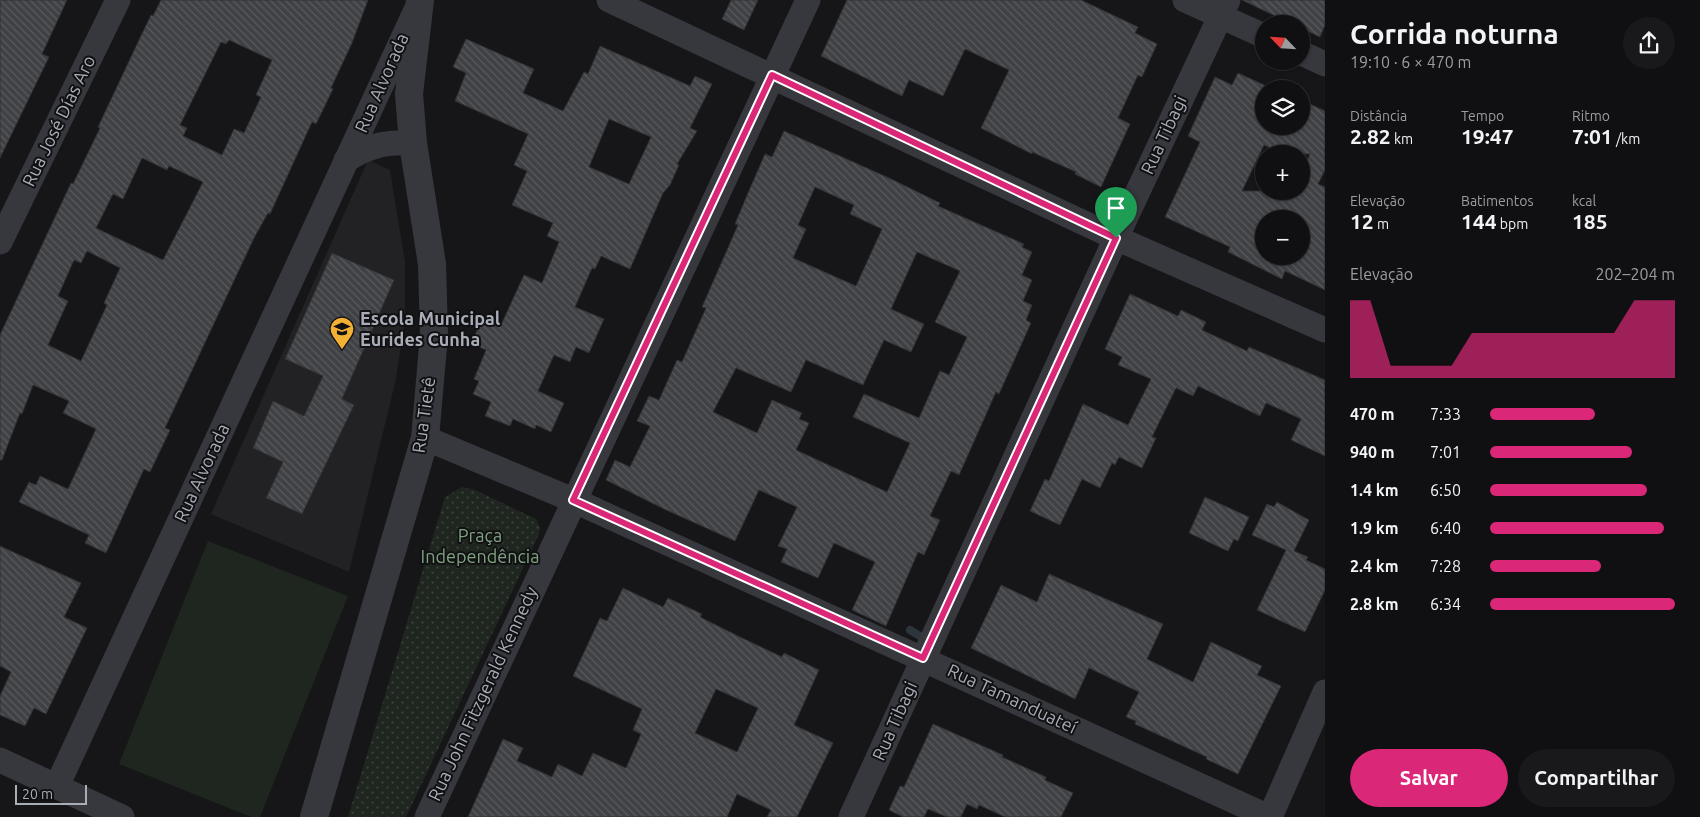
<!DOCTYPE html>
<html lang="pt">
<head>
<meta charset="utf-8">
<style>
	body { margin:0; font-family:Ubuntu,sans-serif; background:#19191b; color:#f1f3f6; height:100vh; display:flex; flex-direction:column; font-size:19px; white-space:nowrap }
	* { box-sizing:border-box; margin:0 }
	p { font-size:16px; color:#9c9d9f }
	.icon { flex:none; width:28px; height:28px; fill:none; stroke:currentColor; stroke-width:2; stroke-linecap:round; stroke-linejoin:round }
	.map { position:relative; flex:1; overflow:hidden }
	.sheet { display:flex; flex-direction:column; background:#101012; width:375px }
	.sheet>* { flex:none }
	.needle { width:32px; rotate:295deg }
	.controls { position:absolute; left:1255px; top:15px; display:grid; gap:10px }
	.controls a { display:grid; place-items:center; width:55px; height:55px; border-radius:50%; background:#101012; box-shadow:0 1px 4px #0004,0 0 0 1px #303032; font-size:25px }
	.scale { position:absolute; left:15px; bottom:12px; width:72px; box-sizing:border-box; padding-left:5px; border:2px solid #a8adb8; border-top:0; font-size:14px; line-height:18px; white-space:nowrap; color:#a8adb8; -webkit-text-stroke:4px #111113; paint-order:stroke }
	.pin { position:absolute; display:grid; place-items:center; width:42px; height:42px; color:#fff; margin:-51px -21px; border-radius:50% 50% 50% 0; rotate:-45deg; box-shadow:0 0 5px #0007 }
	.pin .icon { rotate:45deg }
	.round { display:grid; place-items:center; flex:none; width:52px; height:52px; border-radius:26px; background:#19191b }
	.overview { display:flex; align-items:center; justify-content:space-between; height:85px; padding:0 25px }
	h1 { font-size:28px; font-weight:700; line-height:38px }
	.figures { display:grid; grid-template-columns:repeat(3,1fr); gap:8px; height:85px; padding:5px 25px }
	.figures div { display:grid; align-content:center }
	.figures b { font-size:21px; font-weight:700 }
	.figures small { font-size:14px; font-weight:400 }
	.figures p { font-size:14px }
	.chart { height:140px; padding:10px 25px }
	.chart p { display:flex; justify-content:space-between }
	.chart svg { width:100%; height:90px; margin-top:5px; fill:#db2777; opacity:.7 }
	.cta { display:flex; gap:10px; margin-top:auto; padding:10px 25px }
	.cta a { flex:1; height:58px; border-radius:30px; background:#db2777; color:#fff; font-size:20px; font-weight:700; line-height:58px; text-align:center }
	.cta a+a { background:#19191b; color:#f1f3f6 }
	ul { padding:0 25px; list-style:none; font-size:16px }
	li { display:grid; grid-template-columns:80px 60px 1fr; align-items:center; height:38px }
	li i { height:12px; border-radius:6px; background:#db2777 }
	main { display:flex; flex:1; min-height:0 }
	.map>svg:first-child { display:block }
	.built { fill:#222225 }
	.grass { fill:#1e261f }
	.park { fill:url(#park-dots) }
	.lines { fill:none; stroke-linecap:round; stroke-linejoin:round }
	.stream { stroke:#2c353c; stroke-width:8 }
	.building { fill:url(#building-back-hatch); stroke:#303034; fill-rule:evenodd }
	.minor { stroke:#37383d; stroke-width:25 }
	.tertiary { stroke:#37383d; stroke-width:28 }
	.route-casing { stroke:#fff; stroke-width:10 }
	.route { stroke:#db2777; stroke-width:6 }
	.labels { text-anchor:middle; stroke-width:4; stroke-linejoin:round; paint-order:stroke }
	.street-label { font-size:18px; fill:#a8adb8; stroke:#111113 }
	.poi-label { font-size:18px; font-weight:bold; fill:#a8adb8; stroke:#111113; text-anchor:start }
	.park-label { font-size:18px; fill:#7fa381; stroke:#111113 }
</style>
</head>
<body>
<main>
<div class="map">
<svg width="1325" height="817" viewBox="0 0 1325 817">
	<defs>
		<pattern id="park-dots" width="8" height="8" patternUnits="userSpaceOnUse" patternTransform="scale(1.25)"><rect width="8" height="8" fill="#1e261f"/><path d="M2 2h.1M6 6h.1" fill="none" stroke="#3c433d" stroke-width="1.8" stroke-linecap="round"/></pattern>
		<pattern id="building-back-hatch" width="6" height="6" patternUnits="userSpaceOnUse" patternTransform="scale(1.25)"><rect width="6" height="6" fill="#404145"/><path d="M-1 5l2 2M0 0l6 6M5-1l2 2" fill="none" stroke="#595a5e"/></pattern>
	</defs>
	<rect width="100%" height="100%" fill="#161618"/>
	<path class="built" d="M368 160 390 170 405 262V320L396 379 349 572 211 514Z"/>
	<path class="grass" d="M208 541 348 596 260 817H251L119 764Z"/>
	<path class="park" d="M462 487 475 490 536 519 540 528 539 534 406 817H348L445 497Z"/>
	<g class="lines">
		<path class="stream" d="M910 630 923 638"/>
	</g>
	<path class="building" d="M0 0H67L42 54 49 57 0 158Z
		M161 0H368L352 43 331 88 333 89 316 124 312 122 270 214 268 213 254 238 165 428 170 430 150 472 144 469 106 553 85 543 89 535 19 502 29 482 36 485 40 476 68 489 96 429 63 413 69 401 33 385 22 414 20 413 2 460H0V335L71 183 73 184 100 128 98 127 139 40 151 15 153 16ZM229 40 272 60 256 95 261 97 244 133 234 129 222 155 183 136 187 128 180 125 221 42 226 44ZM142 158 167 170 169 166 203 182 163 260 96 228 113 194 123 199ZM87 251 120 268 104 303 107 305 81 361 48 345 68 301 58 296 74 260 81 263Z
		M731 0H758L744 30 722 19Z
		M847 0H1081L1138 27 1135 33 1157 44 1142 77 1138 75 1118 118 1130 124 1101 187 1075 174 1076 172 1032 152V154L981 128 1009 70 965 49 943 96 909 80 902 96 821 56Z
		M1242 0H1325V25L1320 37 1301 28V24H1292Z
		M466 39 534 69 523 93 563 111 584 72 588 74 600 46 690 86 695 76 712 84 690 128 697 131 677 164 679 165 670 185 663 193 630 269 601 256 595 269 592 268 575 307 604 319 589 353 576 347 570 362 554 355 538 391 564 403 551 432 536 425 535 429 513 419 510 426 485 416 491 402 473 394 479 381 474 379 486 350 475 345 479 337 475 335 483 317 501 325 524 275 542 283 559 242 547 236 553 223 512 205 527 171 514 165 528 134 455 101 466 73 453 67ZM609 119 651 137 629 184 589 167Z
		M1238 73 1264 85V126H1301V100L1325 111V170L1318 184 1325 187V290L1285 271 1282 279 1228 252 1230 247 1165 217 1200 142 1188 136 1215 77 1232 85ZM1264 145 1283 154H1310L1301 173V191H1242ZM1264 219H1301V256H1264Z
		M784 131 889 178 940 203 938 206 1024 244 1022 247 1032 252 1022 275 1032 280 1023 301 1032 305 1026 320 1031 323 999 394 996 392 959 475 951 471 930 516 940 520 924 555 918 552 886 626 852 610 875 562 834 543 818 578 781 562 787 549 778 546 797 507 759 490 735 541 664 509 606 480 615 460 630 467 650 426 637 421 649 396 659 400 677 360 682 362 706 308 702 307 738 225 735 224 748 193 765 154 772 157ZM815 187 854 205 850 214 882 229 856 286 793 258 806 229 798 225ZM917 252 960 271 935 322 967 337 949 375 940 371 919 418 864 394 853 417 910 443 887 492 796 450 809 423 799 419 802 413 772 400 757 433 713 412 736 368 791 392 806 360 863 385 884 340 911 352 924 324 891 309Z
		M332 253 394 280 342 399 354 405 302 514 266 498 283 462 253 448 273 401 304 416 323 376 285 359Z
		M1130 294 1178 316 1181 310 1206 322 1202 330 1247 351 1249 347 1325 380V456L1291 440 1301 419 1266 403 1260 416 1198 386 1193 396 1176 388 1152 437 1156 438 1142 468 1119 457 1115 465 1112 463 1100 488 1082 479 1060 525 1030 511 1045 479 1049 481 1083 404 1128 425 1151 379 1118 365 1122 357 1105 349Z
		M1205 497 1249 517 1238 541 1234 539 1228 551 1189 533Z
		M1277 502 1309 520 1294 551 1308 557 1306 560 1325 569V590L1305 632 1257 610 1286 550 1252 535 1267 504 1274 507Z
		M0 546 81 583 64 617 87 628 46 714 34 708 25 726 0 715V696L11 672 0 666Z
		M1049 574 1163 624 1147 659 1193 682 1211 642 1262 666 1257 675 1281 686 1238 774 1206 759 1207 757 1135 724 1136 721 1126 717 1139 692 1089 668 1075 699 971 648 1001 585 1037 602Z
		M623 588 663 607 668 598 702 614 700 617 736 635 782 657 784 653 819 670 794 725 833 743 797 817H767L771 810 737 794 727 817H468L503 739 523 748 517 761 552 777 558 764 582 776 593 753 626 768 641 734 633 730 642 709 573 676 600 618 607 621ZM716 689 758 708 737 752 695 733Z
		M933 724 1003 755 1002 757 1046 777 1045 780 1073 793 1061 817H1005L979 805 977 809 967 804 961 817H947L928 809 924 817H903L889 810 900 786 904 787Z"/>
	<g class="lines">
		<path class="minor" d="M609 0 1116 238 1325 330
			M1185 0 1264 36
			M1301 53 1325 64
			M346 160C370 145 385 142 413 143
			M0 242 118 0
			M425 438 573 500 1269 817
			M0 760 122 817
			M57 786 416 10
			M427 817 808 0
			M851 817 1116 238 1228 0
			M1270 817 1325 692"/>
		<path class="tertiary" d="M314 817 425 438 434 335 432 264 413 143 409 94 420 0"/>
	</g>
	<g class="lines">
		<defs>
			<path id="route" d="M772 75 1116 238 923 658 573 500Z"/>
		</defs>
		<use href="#route" class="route-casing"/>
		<use href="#route" class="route"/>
	</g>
	<defs>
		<symbol id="school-pin" viewBox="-11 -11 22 30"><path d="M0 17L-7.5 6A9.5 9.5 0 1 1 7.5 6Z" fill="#f2b134" stroke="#111113"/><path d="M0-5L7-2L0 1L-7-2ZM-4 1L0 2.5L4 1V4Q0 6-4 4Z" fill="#111"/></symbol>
	</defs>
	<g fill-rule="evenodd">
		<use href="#school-pin" x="328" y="315" width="28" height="38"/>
	</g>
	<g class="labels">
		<g class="street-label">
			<text transform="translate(382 83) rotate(-66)" y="6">Rua Alvorada</text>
			<text transform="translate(59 121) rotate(-64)" y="6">Rua José Días Aro</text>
			<text transform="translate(1164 135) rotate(-65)" y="6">Rua Tibagi</text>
			<text transform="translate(424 415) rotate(-82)" y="6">Rua Tietê</text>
			<text transform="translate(202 473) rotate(-65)" y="6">Rua Alvorada</text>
			<text transform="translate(483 694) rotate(-65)" y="6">Rua John Fitzgerald Kennedy</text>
			<text transform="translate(1012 699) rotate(25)" y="6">Rua Tamanduateí</text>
			<text transform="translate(895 721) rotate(-66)" y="6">Rua Tibagi</text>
		</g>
		<g class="poi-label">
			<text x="360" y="325">Escola Municipal<tspan x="360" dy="21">Eurides Cunha</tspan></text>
		</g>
		<g class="park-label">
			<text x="480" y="542">Praça<tspan x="480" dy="21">Independência</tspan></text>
		</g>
	</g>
</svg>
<div class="controls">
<a><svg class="needle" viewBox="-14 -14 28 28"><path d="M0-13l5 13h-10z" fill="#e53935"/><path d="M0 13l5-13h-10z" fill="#9c9d9f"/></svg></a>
<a><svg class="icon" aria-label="layers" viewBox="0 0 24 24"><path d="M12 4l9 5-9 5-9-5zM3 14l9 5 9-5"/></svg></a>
<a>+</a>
<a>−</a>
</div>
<div class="scale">20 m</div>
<div class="pin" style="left:1116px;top:238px;background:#1e9e55"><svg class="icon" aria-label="arrive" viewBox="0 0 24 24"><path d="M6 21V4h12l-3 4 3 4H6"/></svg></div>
</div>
<section class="sheet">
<div class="overview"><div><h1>Corrida noturna</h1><p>19:10 · 6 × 470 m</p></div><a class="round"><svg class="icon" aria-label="share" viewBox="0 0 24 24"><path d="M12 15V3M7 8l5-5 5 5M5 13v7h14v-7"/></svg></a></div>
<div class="figures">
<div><p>Distância</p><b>2.82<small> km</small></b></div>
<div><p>Tempo</p><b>19:47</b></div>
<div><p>Ritmo</p><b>7:01<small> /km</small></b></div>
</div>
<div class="figures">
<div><p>Elevação</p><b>12<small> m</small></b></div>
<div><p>Batimentos</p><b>144<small> bpm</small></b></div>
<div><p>kcal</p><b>185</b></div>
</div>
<div class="chart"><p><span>Elevação</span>202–204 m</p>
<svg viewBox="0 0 160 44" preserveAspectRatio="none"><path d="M0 44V6L10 6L20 38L30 38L40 38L50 38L60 22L70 22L80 22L90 22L100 22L110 22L120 22L130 22L140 6L150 6L160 6V44z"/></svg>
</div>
<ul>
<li><b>470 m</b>7:33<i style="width:57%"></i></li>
<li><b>940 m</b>7:01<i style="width:77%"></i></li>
<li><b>1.4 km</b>6:50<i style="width:85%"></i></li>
<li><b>1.9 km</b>6:40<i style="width:94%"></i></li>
<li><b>2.4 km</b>7:28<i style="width:60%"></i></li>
<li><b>2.8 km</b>6:34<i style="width:100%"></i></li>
</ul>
<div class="cta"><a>Salvar</a><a>Compartilhar</a></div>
</section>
</main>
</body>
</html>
